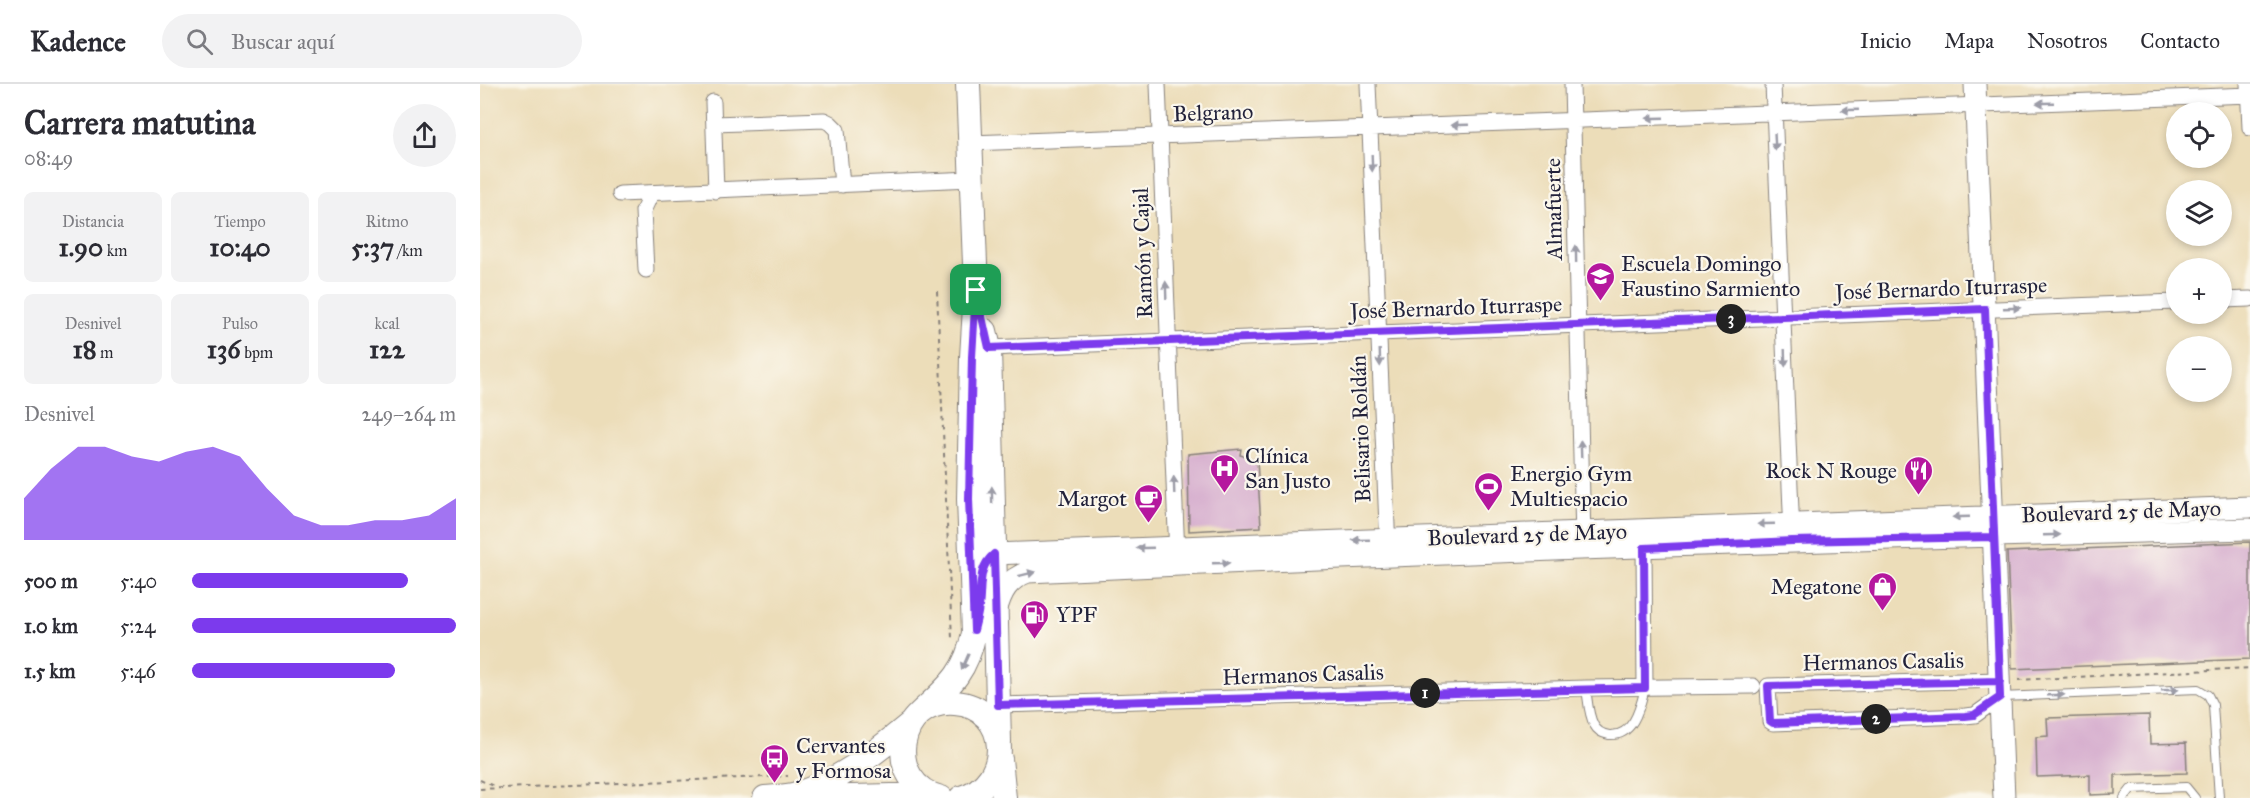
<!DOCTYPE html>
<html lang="es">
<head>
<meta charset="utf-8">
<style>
	body { margin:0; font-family:"IM FELL Great Primer",serif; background:#f2f2f3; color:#2b2b33; height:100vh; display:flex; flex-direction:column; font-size:22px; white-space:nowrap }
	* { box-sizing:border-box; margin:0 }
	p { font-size:20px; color:#7c7c81 }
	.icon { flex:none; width:33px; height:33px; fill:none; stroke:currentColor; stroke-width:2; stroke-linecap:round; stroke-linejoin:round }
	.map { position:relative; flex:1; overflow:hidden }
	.sheet { display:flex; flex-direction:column; background:#fff; width:480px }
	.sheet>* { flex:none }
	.fabs { position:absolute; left:1686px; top:18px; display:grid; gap:12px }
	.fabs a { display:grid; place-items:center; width:66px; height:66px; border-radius:50%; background:#fff; box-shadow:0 3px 9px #0003; font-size:30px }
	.pin { position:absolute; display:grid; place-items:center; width:51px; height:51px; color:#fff; margin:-26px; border-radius:12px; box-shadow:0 3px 9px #0006 }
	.km { position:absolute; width:30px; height:30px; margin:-15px; border-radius:50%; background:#222; color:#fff; font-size:16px; line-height:30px; text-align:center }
	.round { display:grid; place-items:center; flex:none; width:63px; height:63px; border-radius:32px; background:#f2f2f3 }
	.summary { display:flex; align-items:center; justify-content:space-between; height:102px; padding:0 24px }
	h1 { font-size:33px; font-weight:700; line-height:45px }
	.stats { display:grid; grid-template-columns:repeat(3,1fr); gap:9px; height:102px; padding:6px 24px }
	.stats div { display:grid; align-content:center; border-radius:9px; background:#f2f2f3; text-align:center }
	.stats b { font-size:26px; font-weight:700 }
	.stats small { font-size:16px; font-weight:400 }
	.stats p { font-size:16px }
	.chart { height:168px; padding:12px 24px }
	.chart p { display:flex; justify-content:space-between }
	.chart svg { width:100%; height:108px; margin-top:6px; fill:#7c3aed; opacity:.7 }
	ul { padding:0 24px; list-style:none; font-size:20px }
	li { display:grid; grid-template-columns:96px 72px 1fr; align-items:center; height:45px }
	li i { height:15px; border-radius:8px; background:#7c3aed }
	header { display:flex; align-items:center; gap:36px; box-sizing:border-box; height:84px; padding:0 30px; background:#fff; border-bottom:2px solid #e1e1e2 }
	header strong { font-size:28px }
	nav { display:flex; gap:33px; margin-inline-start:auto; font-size:21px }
	.search { width:420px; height:54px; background:#f2f2f3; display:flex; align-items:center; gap:15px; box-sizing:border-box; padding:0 21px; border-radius:33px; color:#7c7c81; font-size:22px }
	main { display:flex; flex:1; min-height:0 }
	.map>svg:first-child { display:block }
	.building { fill:#d6adce }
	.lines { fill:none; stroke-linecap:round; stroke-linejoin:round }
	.service-casing { stroke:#87807a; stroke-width:10 }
	.minor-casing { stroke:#87807a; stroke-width:17 }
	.secondary-casing { stroke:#87807a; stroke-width:23 }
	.primary-casing { stroke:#87807a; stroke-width:26 }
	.path { stroke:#87807a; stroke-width:2; stroke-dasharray:4.5 4.5; stroke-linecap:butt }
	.service { stroke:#fff; stroke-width:8 }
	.minor { stroke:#fff; stroke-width:15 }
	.secondary { stroke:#fff; stroke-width:21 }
	.primary { stroke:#fff; stroke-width:24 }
	.oneway { fill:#9c9ca7 }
	.route-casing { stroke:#fff; stroke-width:12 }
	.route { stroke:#7c3aed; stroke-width:8 }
	.labels { text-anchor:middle; stroke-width:4.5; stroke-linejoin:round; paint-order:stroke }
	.street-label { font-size:22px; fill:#22223b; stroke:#fbf7ec }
	.poi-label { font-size:22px; fill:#22223b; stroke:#fbf7ec; text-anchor:start }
</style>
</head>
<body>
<header>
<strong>Kadence</strong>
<div class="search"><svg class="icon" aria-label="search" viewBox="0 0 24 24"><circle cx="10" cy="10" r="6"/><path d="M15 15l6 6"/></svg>Buscar aquí</div>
<nav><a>Inicio</a><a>Mapa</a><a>Nosotros</a><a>Contacto</a></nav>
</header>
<main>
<section class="sheet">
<div class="summary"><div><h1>Carrera matutina</h1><p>08:49</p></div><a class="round"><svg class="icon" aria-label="share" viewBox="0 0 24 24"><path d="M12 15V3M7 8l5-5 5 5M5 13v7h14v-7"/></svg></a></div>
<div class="stats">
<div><p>Distancia</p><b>1.90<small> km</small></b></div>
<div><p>Tiempo</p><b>10:40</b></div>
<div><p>Ritmo</p><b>5:37<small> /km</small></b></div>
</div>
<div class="stats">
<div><p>Desnivel</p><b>18<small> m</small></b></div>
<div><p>Pulso</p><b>136<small> bpm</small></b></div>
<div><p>kcal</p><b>122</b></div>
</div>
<div class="chart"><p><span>Desnivel</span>249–264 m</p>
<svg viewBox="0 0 160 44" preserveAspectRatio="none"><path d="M0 44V27L10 15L20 6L30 6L40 10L50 12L60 8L70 6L80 10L90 23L100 34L110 38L120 38L130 36L140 36L150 34L160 27V44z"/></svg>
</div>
<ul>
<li><b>500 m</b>5:40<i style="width:82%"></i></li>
<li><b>1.0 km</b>5:24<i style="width:100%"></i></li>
<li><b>1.5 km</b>5:46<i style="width:77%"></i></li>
</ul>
</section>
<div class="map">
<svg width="1770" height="714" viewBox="0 0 1770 714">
	<rect width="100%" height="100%" fill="#fbf7ec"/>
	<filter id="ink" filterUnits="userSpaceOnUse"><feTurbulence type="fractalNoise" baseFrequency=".0167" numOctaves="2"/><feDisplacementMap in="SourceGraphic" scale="12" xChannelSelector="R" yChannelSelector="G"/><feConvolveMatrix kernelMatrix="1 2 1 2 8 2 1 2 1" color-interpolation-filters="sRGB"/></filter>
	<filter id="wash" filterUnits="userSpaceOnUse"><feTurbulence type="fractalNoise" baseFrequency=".008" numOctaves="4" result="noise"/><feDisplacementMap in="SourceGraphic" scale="24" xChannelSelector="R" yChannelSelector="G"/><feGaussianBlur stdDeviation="1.35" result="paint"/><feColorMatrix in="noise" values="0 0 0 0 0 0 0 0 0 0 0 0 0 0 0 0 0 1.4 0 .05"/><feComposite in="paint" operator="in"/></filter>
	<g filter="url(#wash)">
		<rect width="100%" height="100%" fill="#ecddb9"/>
		<g id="blocks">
			<path class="building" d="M761 365 760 371 767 373 768 376H777L781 443 709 447 708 370Z
				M1770 458V575L1532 585 1527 468Z
				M1669 631 1670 660 1706 659 1707 689 1635 691V710L1610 711V691L1557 693 1556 653 1568 652 1567 634Z"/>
		</g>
	</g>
	<g filter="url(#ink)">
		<use href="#blocks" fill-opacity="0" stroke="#87807a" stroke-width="1.5"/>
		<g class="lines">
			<defs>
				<path id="service" d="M1106 604C1108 616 1108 630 1114 641 1117 647 1123 650 1129 651 1154 653 1160 623 1165 604
					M1521 613 1718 605 1728 611 1733 621 1739 714
					M1644 714 1651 705 1706 703 1715 714"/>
				<path id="minor" d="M678 0 697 472
					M888 0 908 465
					M1092 0 1103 456
					M1293 0 1312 450
					M1768 0 1770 44
					M233 18 236 107
					M234 40 344 36 350 39 357 46 362 101
					M490 59 1770 11
					M140 110 492 95
					M166 186 163 127 171 110
					M1742 216 1770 215
					M509 264 1696 218
					M1164 464 1165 604
					M1520 596 1288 602 1290 637 1293 639 1485 632 1495 631 1520 613
					M518 621 1106 604 1273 602"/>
				<path id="secondary" d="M1495 0 1524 714
					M505 480 514 470 1770 423
					M516 528C521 508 528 495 548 488 955 468 1363 456 1770 445"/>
				<path id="primary" d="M505 247 509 264 519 658
					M439 630C468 603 486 590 494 549L489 415 492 273 496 206 488 0
					M520 675 524 714
					M318 712 332 714 452 711
					M285 714C294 713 304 713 313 711 358 699 395 669 430 640
					M461 714C402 699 416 614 475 619 531 623 534 699 481 714"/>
			</defs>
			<use href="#service" class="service-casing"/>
			<use href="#minor" class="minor-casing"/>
			<use href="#secondary" class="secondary-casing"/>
			<use href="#primary" class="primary-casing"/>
			<path class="path" d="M457 207 472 555
				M1538 596 1770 584
				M0 696 16 703
				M0 705 308 692"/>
			<use href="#service" class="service"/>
			<use href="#minor" class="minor"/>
			<use href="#secondary" class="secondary"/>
			<use href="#primary" class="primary"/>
		</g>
		<defs><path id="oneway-solid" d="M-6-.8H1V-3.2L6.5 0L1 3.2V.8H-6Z" transform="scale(1.5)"/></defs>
		<g class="oneway">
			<use href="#oneway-solid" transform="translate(1565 19) rotate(178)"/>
			<use href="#oneway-solid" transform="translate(1370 26) rotate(178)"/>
			<use href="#oneway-solid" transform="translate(1175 34) rotate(178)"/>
			<use href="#oneway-solid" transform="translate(980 41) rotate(178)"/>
			<use href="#oneway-solid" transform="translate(1295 58) rotate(87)"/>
			<use href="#oneway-solid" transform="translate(892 79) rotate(88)"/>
			<use href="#oneway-solid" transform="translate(1096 170) rotate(-91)"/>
			<use href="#oneway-solid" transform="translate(686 206) rotate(-92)"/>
			<use href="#oneway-solid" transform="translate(1532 224) rotate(-2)"/>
			<use href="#oneway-solid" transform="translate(900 274) rotate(88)"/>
			<use href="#oneway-solid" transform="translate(1305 274) rotate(88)"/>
			<use href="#oneway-solid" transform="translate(1101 365) rotate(-92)"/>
			<use href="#oneway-solid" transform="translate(694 401) rotate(-92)"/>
			<use href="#oneway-solid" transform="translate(512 411) rotate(-91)"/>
			<use href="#oneway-solid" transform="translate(1481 433) rotate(178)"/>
			<use href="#oneway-solid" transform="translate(1286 440) rotate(178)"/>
			<use href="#oneway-solid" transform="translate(1572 451) rotate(-2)"/>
			<use href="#oneway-solid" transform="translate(881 456) rotate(178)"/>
			<use href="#oneway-solid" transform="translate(665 464) rotate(178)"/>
			<use href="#oneway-solid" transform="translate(741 479) rotate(-2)"/>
			<use href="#oneway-solid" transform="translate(547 490) rotate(-14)"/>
			<use href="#oneway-solid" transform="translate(485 578) rotate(114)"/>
			<use href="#oneway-solid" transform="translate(1690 606) rotate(-2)"/>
			<use href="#oneway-solid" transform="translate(1576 611) rotate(-2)"/>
		</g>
	</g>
	<g class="lines" filter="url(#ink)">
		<defs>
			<path id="route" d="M496 206 492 273 489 415 494 546C496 538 498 531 499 523 502 503 497 484 514 470L518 621 1165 604 1164 464 1312 457 1514 453 1520 613 1494 631 1485 632 1293 639 1290 637 1288 602 1520 597 1505 225 509 264 496 206"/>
		</defs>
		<use href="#route" class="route-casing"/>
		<use href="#route" class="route"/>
	</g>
	<defs>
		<symbol id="school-pin" viewBox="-11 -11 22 30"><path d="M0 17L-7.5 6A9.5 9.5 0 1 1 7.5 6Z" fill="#b5179e" stroke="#fbf7ec"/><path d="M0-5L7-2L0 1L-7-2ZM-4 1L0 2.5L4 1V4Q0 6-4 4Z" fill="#fff"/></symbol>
		<symbol id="hospital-pin" viewBox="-11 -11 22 30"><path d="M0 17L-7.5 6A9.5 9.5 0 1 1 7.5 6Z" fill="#b5179e" stroke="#fbf7ec"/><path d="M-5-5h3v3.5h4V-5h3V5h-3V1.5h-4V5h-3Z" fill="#fff"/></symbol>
		<symbol id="restaurant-pin" viewBox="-11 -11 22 30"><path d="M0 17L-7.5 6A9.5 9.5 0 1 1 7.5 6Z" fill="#b5179e" stroke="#fbf7ec"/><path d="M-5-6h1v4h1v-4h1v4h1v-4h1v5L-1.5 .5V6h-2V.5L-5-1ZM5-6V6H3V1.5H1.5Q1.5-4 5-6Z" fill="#fff"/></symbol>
		<symbol id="stadium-pin" viewBox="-11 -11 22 30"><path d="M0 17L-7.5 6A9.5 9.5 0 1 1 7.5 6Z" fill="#b5179e" stroke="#fbf7ec"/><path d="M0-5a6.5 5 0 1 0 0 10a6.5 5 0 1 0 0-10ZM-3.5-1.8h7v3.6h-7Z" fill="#fff"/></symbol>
		<symbol id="cafe-pin" viewBox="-11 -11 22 30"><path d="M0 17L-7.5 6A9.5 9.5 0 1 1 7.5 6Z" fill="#b5179e" stroke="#fbf7ec"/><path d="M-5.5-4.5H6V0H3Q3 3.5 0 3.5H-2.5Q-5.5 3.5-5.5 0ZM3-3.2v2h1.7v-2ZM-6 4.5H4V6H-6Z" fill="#fff"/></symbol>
		<symbol id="shop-pin" viewBox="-11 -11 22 30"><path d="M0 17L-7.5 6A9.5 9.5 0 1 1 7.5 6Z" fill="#b5179e" stroke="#fbf7ec"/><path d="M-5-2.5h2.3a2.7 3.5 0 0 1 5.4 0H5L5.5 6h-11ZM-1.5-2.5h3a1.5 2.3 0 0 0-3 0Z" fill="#fff"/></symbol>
		<symbol id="fuel-pin" viewBox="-11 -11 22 30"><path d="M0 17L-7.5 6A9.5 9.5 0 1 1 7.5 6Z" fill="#b5179e" stroke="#fbf7ec"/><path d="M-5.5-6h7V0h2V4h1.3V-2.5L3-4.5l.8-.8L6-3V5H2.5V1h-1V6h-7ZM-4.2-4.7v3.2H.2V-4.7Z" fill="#fff"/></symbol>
		<symbol id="bus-pin" viewBox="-11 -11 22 30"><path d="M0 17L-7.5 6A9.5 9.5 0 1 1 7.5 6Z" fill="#b5179e" stroke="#fbf7ec"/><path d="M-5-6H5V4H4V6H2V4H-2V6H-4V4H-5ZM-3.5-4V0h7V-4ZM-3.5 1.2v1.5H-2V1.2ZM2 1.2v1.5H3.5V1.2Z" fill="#fff"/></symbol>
	</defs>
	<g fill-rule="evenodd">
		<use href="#school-pin" x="1104" y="176" width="33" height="45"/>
		<use href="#hospital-pin" x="728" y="368" width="33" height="45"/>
		<use href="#restaurant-pin" x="1422" y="370" width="33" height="45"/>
		<use href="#stadium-pin" x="992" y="386" width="33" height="45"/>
		<use href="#cafe-pin" x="652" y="398" width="33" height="45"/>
		<use href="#shop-pin" x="1386" y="486" width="33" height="45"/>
		<use href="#fuel-pin" x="538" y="514" width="33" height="45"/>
		<use href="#bus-pin" x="278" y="658" width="33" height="45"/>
	</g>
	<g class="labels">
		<g class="street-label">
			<text transform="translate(733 28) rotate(-2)" y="8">Belgrano</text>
			<text transform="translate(1073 125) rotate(-91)" y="8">Almafuerte</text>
			<text transform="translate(662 169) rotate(-92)" y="8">Ramón y Cajal</text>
			<text transform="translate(1461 204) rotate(-2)" y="8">José Bernardo Iturraspe</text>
			<text transform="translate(976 223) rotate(-2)" y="8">José Bernardo Iturraspe</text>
			<text transform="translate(880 345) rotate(-92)" y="8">Belisario Roldán</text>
			<text transform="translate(1641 427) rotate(-2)" y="8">Boulevard 25 de Mayo</text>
			<text transform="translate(1047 450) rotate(-2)" y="8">Boulevard 25 de Mayo</text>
			<text transform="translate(1403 577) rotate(-1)" y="8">Hermanos Casalis</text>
			<text transform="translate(823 590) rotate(-2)" y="8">Hermanos Casalis</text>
		</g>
		<g class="poi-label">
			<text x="1141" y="187">Escuela Domingo<tspan x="1141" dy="25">Faustino Sarmiento</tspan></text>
			<text x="765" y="379">Clínica<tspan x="765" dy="25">San Justo</tspan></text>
			<text x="1417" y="394" text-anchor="end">Rock N Rouge</text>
			<text x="1030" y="397">Energio Gym<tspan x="1030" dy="25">Multiespacio</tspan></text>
			<text x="647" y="422" text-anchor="end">Margot</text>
			<text x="1382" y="510" text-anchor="end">Megatone</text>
			<text x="576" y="538">YPF</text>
			<text x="316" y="669">Cervantes<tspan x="316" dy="25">y Formosa</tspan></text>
		</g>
	</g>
</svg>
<div class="fabs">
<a><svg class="icon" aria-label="locate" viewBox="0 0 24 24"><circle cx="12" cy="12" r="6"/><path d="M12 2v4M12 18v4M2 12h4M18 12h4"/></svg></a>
<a><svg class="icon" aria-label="layers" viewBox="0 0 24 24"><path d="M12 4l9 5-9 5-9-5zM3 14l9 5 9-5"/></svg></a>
<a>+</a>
<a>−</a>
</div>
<div class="pin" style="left:496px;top:206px;background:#1e9e55"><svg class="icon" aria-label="arrive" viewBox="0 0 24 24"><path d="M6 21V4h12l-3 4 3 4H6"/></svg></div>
<b class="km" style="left:945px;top:609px">1</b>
<b class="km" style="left:1396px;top:635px">2</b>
<b class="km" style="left:1251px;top:235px">3</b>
</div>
</main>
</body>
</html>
